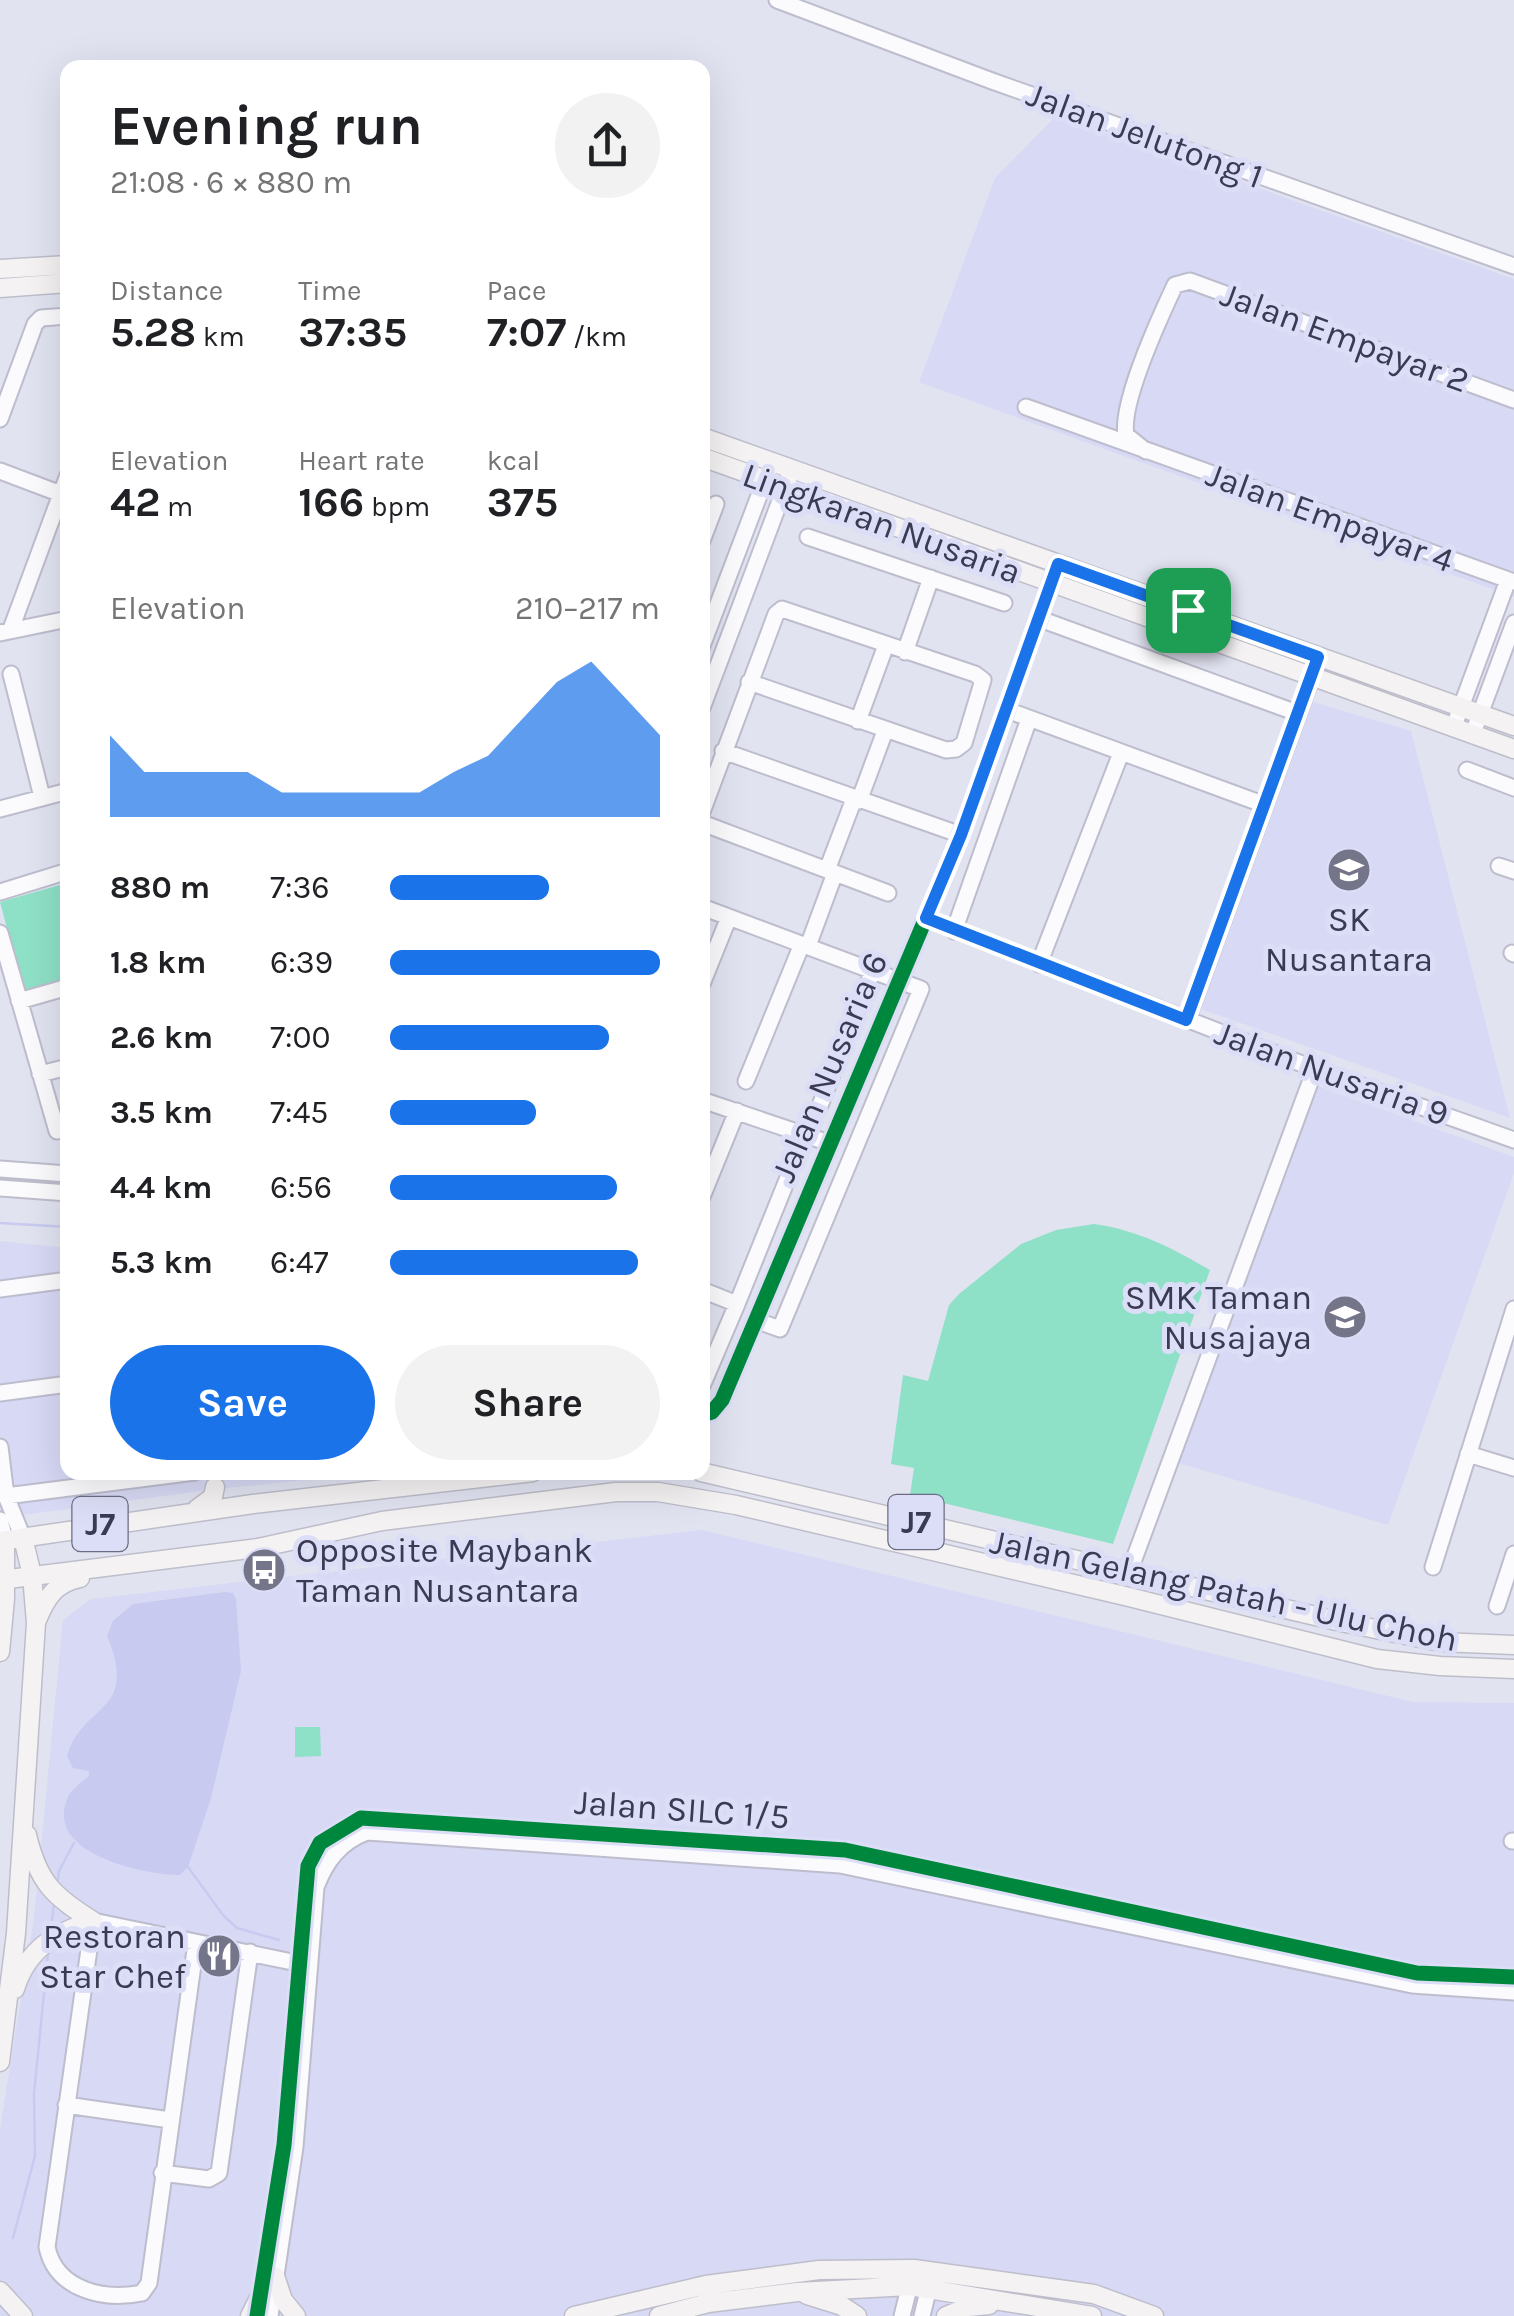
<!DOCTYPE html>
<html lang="en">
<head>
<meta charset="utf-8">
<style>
	body { margin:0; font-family:Karla,sans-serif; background:#f2f2f2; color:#202124; height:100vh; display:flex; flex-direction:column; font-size:38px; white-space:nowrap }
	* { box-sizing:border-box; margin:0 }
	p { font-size:32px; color:#757577 }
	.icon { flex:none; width:55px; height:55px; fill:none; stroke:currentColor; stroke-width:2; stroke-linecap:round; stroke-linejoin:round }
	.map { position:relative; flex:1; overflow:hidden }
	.drawer { position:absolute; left:60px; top:60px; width:650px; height:1420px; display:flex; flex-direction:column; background:#fff; border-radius:20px; box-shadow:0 10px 40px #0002 }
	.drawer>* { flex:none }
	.pin { position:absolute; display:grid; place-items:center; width:85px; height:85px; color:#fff; margin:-42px; border-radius:20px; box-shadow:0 5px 15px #0006 }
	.round { display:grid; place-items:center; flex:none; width:105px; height:105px; border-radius:52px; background:#f2f2f2 }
	.headline { display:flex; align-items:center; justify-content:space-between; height:170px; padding:0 50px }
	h1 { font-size:55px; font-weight:700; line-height:75px }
	.stats { display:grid; grid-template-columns:repeat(3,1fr); gap:15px; height:170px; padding:10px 50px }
	.stats div { display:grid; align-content:center }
	.stats b { font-size:42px; font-weight:700 }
	.stats small { font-size:28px; font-weight:400 }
	.stats p { font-size:28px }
	.chart { height:280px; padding:20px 50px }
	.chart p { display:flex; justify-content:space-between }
	.chart svg { width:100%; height:180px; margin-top:10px; fill:#1a73e8; opacity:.7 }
	.button { display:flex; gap:20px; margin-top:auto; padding:20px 50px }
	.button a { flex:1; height:115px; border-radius:60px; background:#1a73e8; color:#fff; font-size:40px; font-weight:700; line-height:115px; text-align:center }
	.button a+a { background:#f2f2f2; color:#202124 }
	ul { padding:0 50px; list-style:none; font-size:32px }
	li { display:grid; grid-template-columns:160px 120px 1fr; align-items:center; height:75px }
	li i { height:25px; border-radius:12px; background:#1a73e8 }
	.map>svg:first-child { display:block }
	.built { fill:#d7d9f5 }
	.green { fill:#8ee0c7 }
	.water { fill:#c9caf0 }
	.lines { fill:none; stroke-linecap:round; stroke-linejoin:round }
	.stream { stroke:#c9caf0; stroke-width:2.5 }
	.minor-casing { stroke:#bdbdce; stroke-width:19 }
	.major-casing { stroke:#bebecb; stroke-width:21 }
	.minor { stroke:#fbfbfd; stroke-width:15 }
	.major { stroke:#f5f2f3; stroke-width:18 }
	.cycleway-casing { stroke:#dcdef7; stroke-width:21 }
	.cycleway { stroke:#00873e; stroke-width:15 }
	.route-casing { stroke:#fff; stroke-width:20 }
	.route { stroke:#1a73e8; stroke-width:12 }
	.labels { text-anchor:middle; stroke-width:10; stroke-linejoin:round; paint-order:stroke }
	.shield { fill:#dcdef7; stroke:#6b6b84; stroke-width:2.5 }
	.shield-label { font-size:32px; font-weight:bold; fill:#3a3a53 }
	.street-label { font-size:35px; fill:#3a3a53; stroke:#dcdef7 }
	.poi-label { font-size:35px; fill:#3a3a53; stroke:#dcdef7; text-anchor:end }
</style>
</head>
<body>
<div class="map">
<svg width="1514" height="2316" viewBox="0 0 1514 2316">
	<rect width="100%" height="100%" fill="#e2e3f1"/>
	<path class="built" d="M1056 116 1514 279V597L919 382 995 178Z
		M1313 702 1411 731 1510 1118 1201 1009Z
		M1315 1085 1514 1157V1173L1388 1525 1175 1462Z
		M0 1241 67 1248 68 1472 371 1473 200 1491 0 1518Z
		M702 1530 1413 1702 1514 1703V2316H0V2129L34 1918 63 1620 91 1599Z"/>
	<path class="green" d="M67 883V984L25 996 0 902Z
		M1094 1224C1138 1230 1172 1248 1210 1270L1113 1544 910 1495 914 1468 891 1464 903 1375 928 1381 949 1305 959 1294 1021 1244 1056 1230Z
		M295 1727H320L321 1756 295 1757Z"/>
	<path class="water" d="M225 1592 233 1593 236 1599 241 1671 211 1798 188 1867 180 1875C147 1875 62 1857 64 1814 64 1807 67 1797 71 1792 76 1786 83 1781 89 1776V1771L73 1768 67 1756C82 1703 140 1714 107 1636L113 1621 133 1604Z"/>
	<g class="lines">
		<path class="stream" d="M0 1223 68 1227
			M188 1867 223 1915 237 1928 279 1940
			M57 1885 59 1871 74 1843
			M51 1930 54 1903
			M13 2238 35 2156 34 2094 48 1953"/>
		<defs>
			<path id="minor" d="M777 0 992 81 1514 266
				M1026 407 1514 582
				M0 419 35 324 41 318 68 316
				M1146 451 1126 435C1120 403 1160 317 1175 285L1190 281 1514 400
				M0 471 61 494
				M808 537 1004 603
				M702 541 716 504
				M1040 619 1297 713
				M11 629 68 475
				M0 633 68 619
				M702 646 768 472
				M905 652 931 578
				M11 674 42 797
				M702 708 792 469
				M1007 710 1265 805
				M858 721 886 645
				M1454 726 1508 580
				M1473 733 1514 623
				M723 751 961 835
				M1467 770 1514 788
				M859 801 885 731
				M0 809 68 791
				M702 812 776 614 782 609 975 674 983 680 964 743 956 749 946 750 749 682
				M702 823 888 893
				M1499 866 1514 871
				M827 870 854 799
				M0 892 68 871
				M702 907 921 989 780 1329 755 1320
				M926 918 1315 1069 1514 1140
				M954 931 1029 719
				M0 933 57 1131
				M808 946 835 873
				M1512 953 1514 954
				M1039 964 1121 753
				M702 984 729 917
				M19 1001 68 987
				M1187 1020 1319 657
				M40 1074 68 1067
				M746 1081 802 944
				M702 1100 829 1143
				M819 1108 873 970
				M0 1169 68 1174
				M0 1188 68 1193
				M702 1197 737 1111
				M0 1289 68 1280
				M702 1290 737 1304 702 1386
				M737 1304 789 1175
				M0 1393 68 1384
				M702 1415 712 1412 722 1400 961 835 1055 574
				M0 1447 6 1496 23 1538
				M1468 1454 1514 1468
				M6 1496 195 1472
				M0 1520 5 1540
				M1433 1567 1514 1309
				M1130 1570 1315 1069
				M1497 1606 1514 1554
				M1512 1841H1514
				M196 1943 149 2283 142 2293C104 2301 56 2290 47 2247L93 1921 297 1963
				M66 2105 170 2120
				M162 2173 209 2179 219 2173 250 1952
				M259 2307 284 2145 308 1866 320 1843 361 1818 845 1850 1417 1973 1514 1977
				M270 2316 295 2147 316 1887C326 1861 340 1842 367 1832L840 1865 1412 1985 1514 1992
				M902 2316 912 2276
				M922 2316 931 2279"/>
			<path id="major" d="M0 269 68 265
				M0 288 68 283
				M702 437 1514 726
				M702 457 1514 749
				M701 1472 1341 1622 1440 1642 1514 1645
				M197 1509 213 1497 215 1487
				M0 1541 253 1504 533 1472
				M0 1580 258 1548 382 1521 616 1492H658L736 1505 1125 1596 1377 1659 1440 1666 1514 1669
				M37 1620C46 1598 55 1583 80 1578
				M0 1652 5 1599V1540
				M27 1835C38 1882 53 1896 93 1921
				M15 1989C27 1949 56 1932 93 1921
				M0 2062 16 1933 36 1623 32 1575 23 1538
				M275 2276 283 2300 296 2316
				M0 2291 23 2316
				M807 2295 842 2306 857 2316
				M250 2316 260 2296
				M574 2316 706 2285 819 2270 914 2269 1094 2294 1154 2316
				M659 2316 708 2303 797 2292 910 2286 1092 2316
				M946 2316 968 2307 989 2305"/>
		</defs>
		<use href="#minor" class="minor-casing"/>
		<use href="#major" class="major-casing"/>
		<use href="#minor" class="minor"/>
		<use href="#major" class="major"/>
		<defs>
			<path id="cycleway" d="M702 1415 712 1412 722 1400 961 835 1058 564
				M257 2316 284 2145 308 1866 320 1843 361 1818 845 1850 1417 1973 1514 1977"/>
		</defs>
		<use href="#cycleway" class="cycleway-casing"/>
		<use href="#cycleway" class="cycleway"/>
	</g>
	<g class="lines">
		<defs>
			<path id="route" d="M1058 564 1318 657 1186 1020 926 918 961 835Z"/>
		</defs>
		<use href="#route" class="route-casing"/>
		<use href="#route" class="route"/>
	</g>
	<defs>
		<symbol id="school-disc" viewBox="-11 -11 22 22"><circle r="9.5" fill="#75758a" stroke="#dcdef7"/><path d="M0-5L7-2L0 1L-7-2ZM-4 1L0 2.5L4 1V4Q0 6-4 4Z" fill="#fff"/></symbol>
		<symbol id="bus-disc" viewBox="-11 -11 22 22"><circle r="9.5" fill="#75758a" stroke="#dcdef7"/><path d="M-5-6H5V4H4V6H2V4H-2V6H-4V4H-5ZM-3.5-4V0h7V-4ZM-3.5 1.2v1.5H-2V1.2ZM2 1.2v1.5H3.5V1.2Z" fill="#fff"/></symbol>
		<symbol id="restaurant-disc" viewBox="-11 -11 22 22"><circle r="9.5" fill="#75758a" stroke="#dcdef7"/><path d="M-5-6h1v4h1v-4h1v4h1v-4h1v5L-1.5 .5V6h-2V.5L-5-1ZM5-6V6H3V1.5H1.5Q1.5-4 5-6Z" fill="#fff"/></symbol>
	</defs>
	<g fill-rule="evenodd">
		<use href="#school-disc" x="1324" y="845" width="50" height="50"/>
		<use href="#school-disc" x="1320" y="1292" width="50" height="50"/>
		<use href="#bus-disc" x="239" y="1545" width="50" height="50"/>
		<use href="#restaurant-disc" x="194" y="1931" width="50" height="50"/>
	</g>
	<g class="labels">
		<g class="shield">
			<rect x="888.5" y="1495" width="55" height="54" rx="8"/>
			<rect x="72.5" y="1497" width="55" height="54" rx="8"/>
		</g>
		<g class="shield-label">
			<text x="916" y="1533">J7</text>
			<text x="100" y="1535">J7</text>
		</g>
		<g class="street-label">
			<text transform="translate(1145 135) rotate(20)" y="12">Jalan Jelutong 1</text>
			<text transform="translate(1345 337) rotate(20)" y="12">Jalan Empayar 2</text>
			<text transform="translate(1330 517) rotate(20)" y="12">Jalan Empayar 4</text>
			<text transform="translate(882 523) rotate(20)" y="12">Lingkaran Nusaria</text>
			<text transform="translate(829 1067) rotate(-67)" y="12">Jalan Nusaria 6</text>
			<text transform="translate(1332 1073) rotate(20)" y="12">Jalan Nusaria 9</text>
			<text transform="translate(1224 1590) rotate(12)" y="12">Jalan Gelang Patah - Ulu Choh</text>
			<text transform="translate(682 1809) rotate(4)" y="12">Jalan SILC 1/5</text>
		</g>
		<g class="poi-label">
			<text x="1349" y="931" text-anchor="middle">SK<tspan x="1349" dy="40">Nusantara</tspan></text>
			<text x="1312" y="1309">SMK Taman<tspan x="1312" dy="40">Nusajaya</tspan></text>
			<text x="296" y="1562" text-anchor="start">Opposite Maybank<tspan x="296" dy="40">Taman Nusantara</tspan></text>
			<text x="186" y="1948">Restoran<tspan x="186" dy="40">Star Chef</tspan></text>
		</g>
	</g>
</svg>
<div class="pin" style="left:1188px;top:610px;background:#1e9e55"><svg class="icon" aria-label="arrive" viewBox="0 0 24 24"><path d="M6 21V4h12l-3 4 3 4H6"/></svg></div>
<section class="drawer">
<div class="headline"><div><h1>Evening run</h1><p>21:08 · 6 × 880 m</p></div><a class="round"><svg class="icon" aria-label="share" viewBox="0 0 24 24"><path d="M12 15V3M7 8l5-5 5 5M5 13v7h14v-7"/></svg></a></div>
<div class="stats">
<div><p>Distance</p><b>5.28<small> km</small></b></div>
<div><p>Time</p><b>37:35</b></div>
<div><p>Pace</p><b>7:07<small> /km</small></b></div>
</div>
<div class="stats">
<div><p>Elevation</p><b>42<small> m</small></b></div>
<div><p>Heart rate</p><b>166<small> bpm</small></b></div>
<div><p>kcal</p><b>375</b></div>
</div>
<div class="chart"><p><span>Elevation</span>210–217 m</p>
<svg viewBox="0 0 160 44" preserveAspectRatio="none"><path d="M0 44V24L10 33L20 33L30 33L40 33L50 38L60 38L70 38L80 38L90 38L100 33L110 29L120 20L130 11L140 6L150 15L160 24V44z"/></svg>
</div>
<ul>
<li><b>880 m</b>7:36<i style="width:59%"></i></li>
<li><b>1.8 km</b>6:39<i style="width:100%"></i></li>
<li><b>2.6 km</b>7:00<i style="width:81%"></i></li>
<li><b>3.5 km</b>7:45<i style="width:54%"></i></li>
<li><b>4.4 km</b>6:56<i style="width:84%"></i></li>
<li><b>5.3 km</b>6:47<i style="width:92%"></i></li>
</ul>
<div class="button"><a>Save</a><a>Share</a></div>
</section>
</div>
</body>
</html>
